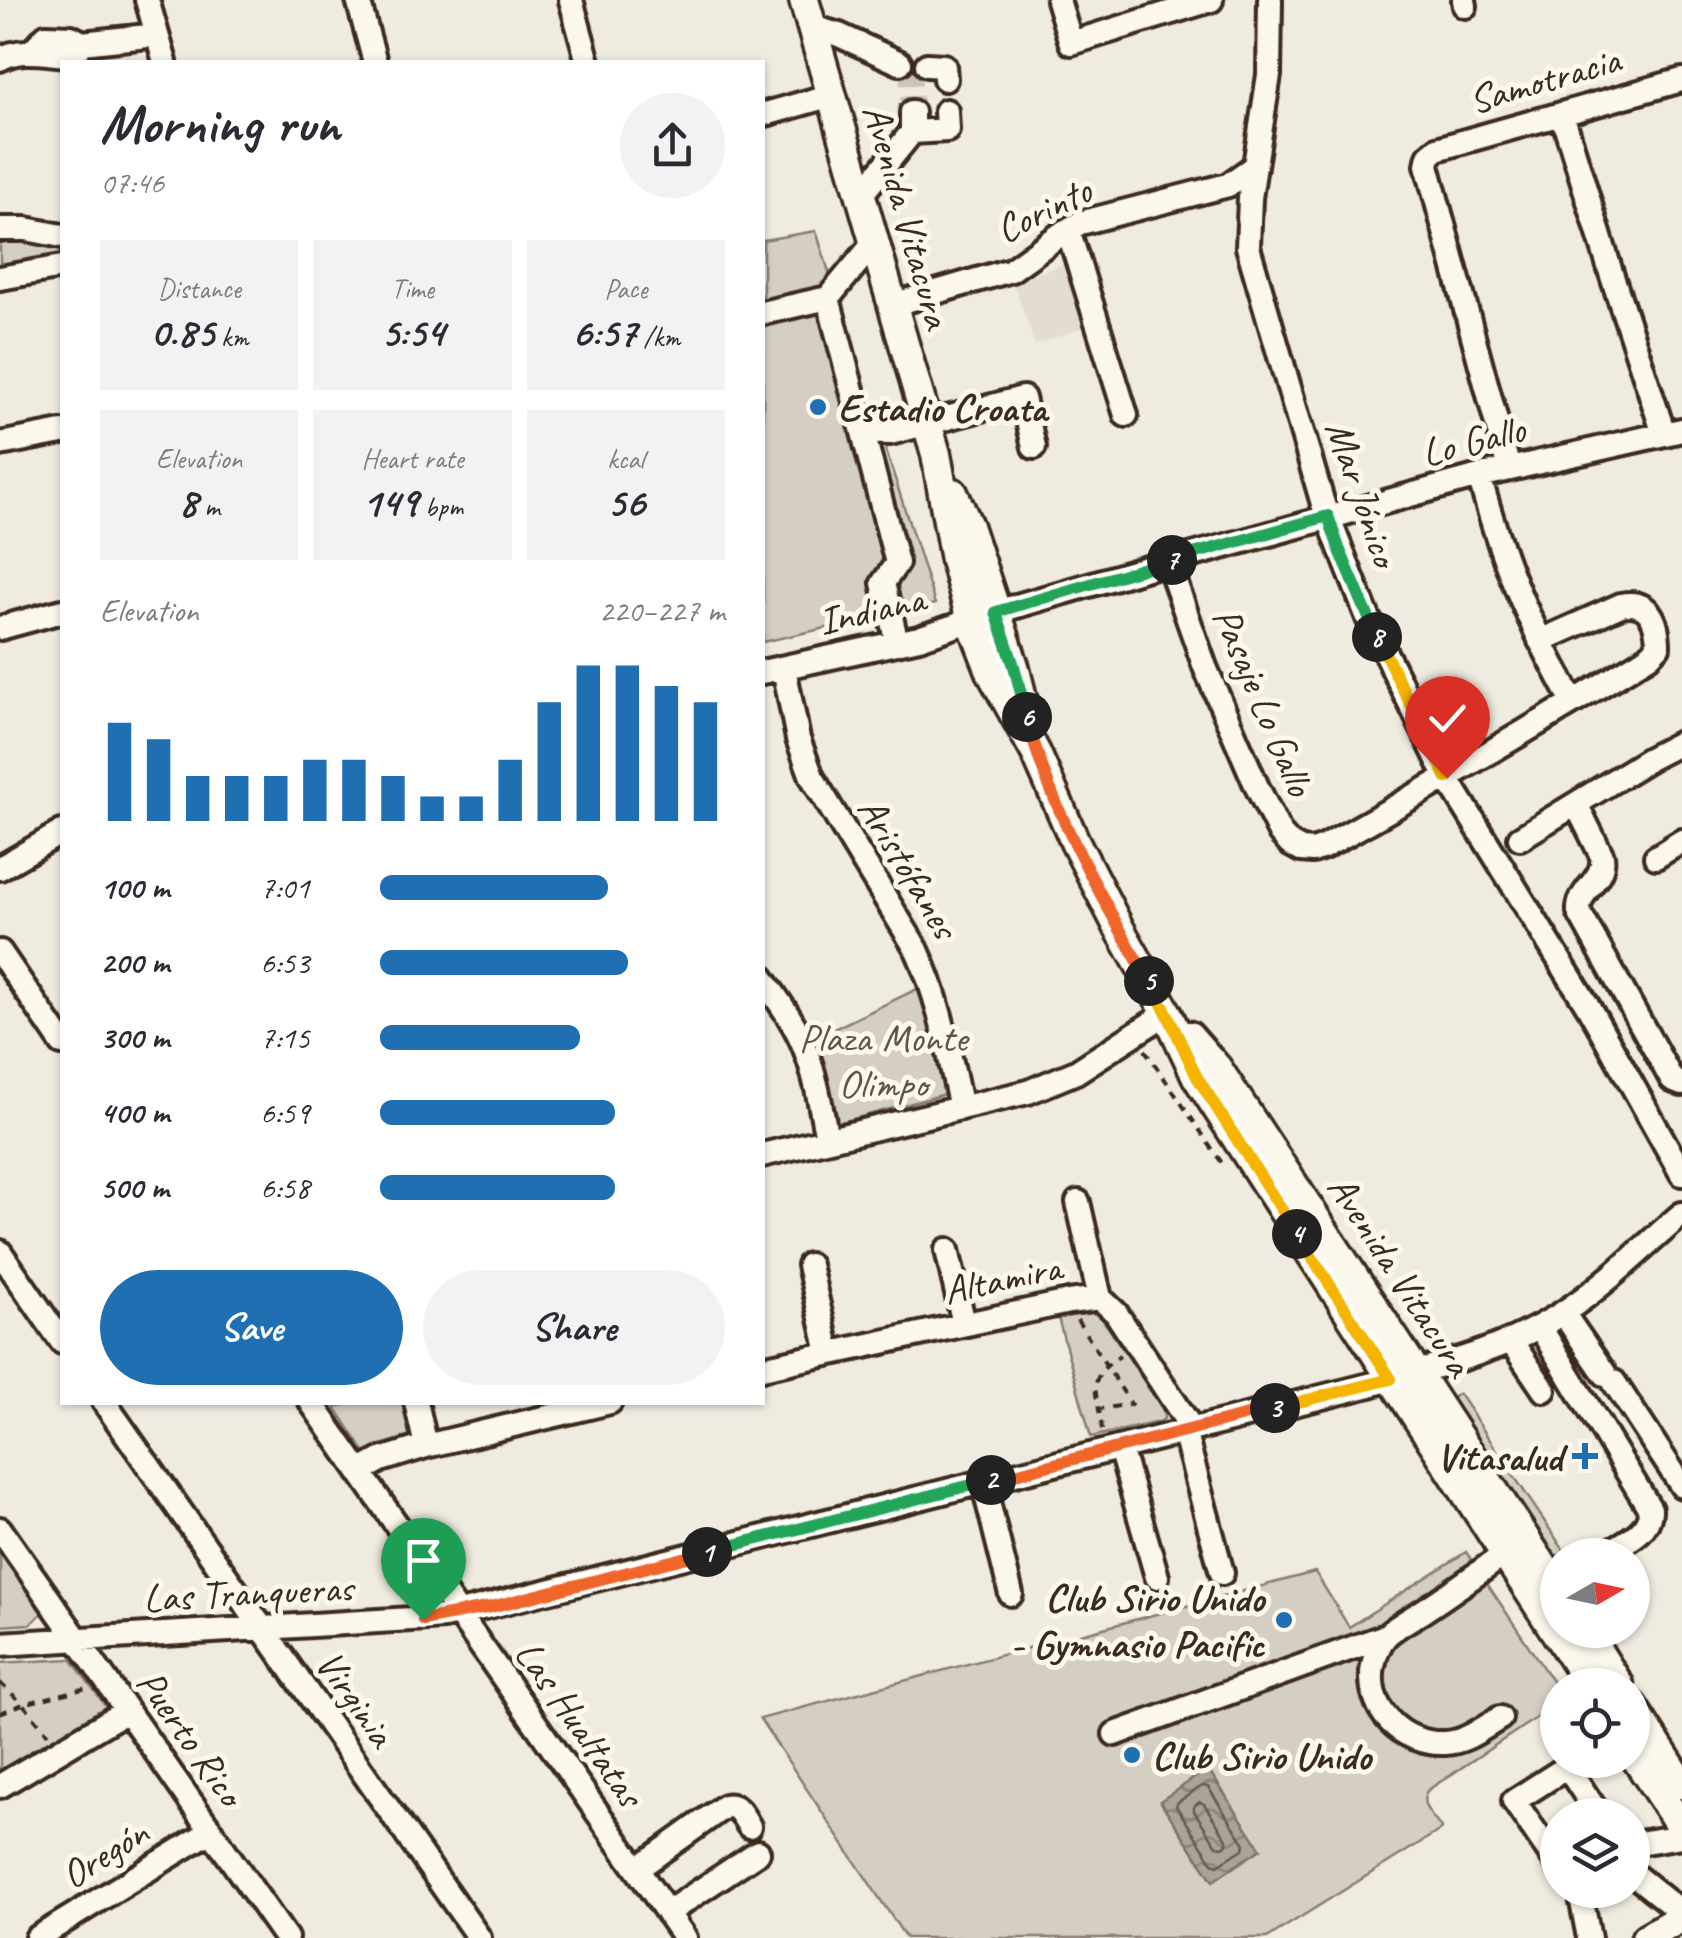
<!DOCTYPE html>
<html lang="en">
<head>
<meta charset="utf-8">
<style>
	body { margin:0; font-family:Caveat,sans-serif; background:#f2f2f3; color:#2b2b33; height:100vh; display:flex; flex-direction:column; font-size:38px; white-space:nowrap }
	* { box-sizing:border-box; margin:0 }
	p { font-size:32px; color:#7c7c81 }
	.icon { flex:none; width:55px; height:55px; fill:none; stroke:currentColor; stroke-width:2; stroke-linecap:round; stroke-linejoin:round }
	.map { position:relative; flex:1; overflow:hidden }
	.side { position:absolute; left:60px; top:60px; width:705px; height:1345px; display:flex; flex-direction:column; background:#fff; border-radius:0px; box-shadow:0 2px 8px #0004 }
	.side>* { flex:none }
	.needle { width:65px; rotate:81deg }
	.controls { position:absolute; left:1540px; top:1538px; display:grid; gap:20px }
	.controls a { display:grid; place-items:center; width:110px; height:110px; border-radius:50%; background:#fff; box-shadow:0 2px 8px #0004; font-size:50px }
	.pin { position:absolute; display:grid; place-items:center; width:85px; height:85px; color:#fff; margin:-102px -42px; border-radius:50% 50% 50% 0; rotate:-45deg; box-shadow:0 0 10px #0007 }
	.pin .icon { rotate:45deg }
	.km { position:absolute; width:50px; height:50px; margin:-25px; border-radius:50%; background:#222; color:#fff; font-size:28px; line-height:50px; text-align:center }
	.round { display:grid; place-items:center; flex:none; width:105px; height:105px; border-radius:52px; background:#f2f2f3 }
	.summary { display:flex; align-items:center; justify-content:space-between; height:170px; padding:0 40px }
	h1 { font-size:55px; font-weight:700; line-height:75px }
	.metrics { display:grid; grid-template-columns:repeat(3,1fr); gap:15px; height:170px; padding:10px 40px }
	.metrics div { display:grid; align-content:center; border-radius:0px; background:#f2f2f3; text-align:center }
	.metrics b { font-size:42px; font-weight:700 }
	.metrics small { font-size:28px; font-weight:400 }
	.metrics p { font-size:28px }
	.chart { height:280px; padding:20px 40px }
	.chart p { display:flex; justify-content:space-between }
	.chart svg { width:100%; height:180px; margin-top:10px; stroke:#1f6fb2; stroke-width:6 }
	.primary-button { display:flex; gap:20px; margin-top:auto; padding:20px 40px }
	.primary-button a { flex:1; height:115px; border-radius:60px; background:#1f6fb2; color:#fff; font-size:40px; font-weight:700; line-height:115px; text-align:center }
	.primary-button a+a { background:#f2f2f3; color:#2b2b33 }
	ul { padding:0 40px; list-style:none; font-size:32px }
	li { display:grid; grid-template-columns:160px 120px 1fr; align-items:center; height:75px }
	li i { height:25px; border-radius:12px; background:#1f6fb2 }
	.map>svg:first-child { display:block }
	.built { fill:#e2dcd1 }
	.green { fill:#d5cec3; stroke:#887c70; stroke-width:2.5 }
	.water { fill:url(#water-waves); stroke:#7f7367; stroke-width:2.5 }
	.lines { fill:none; stroke-linecap:round; stroke-linejoin:round }
	.shore { stroke:#685a4e; stroke-width:2.5 }
	.minor-tunnel { stroke:#ccc4b9; stroke-width:22; stroke-dasharray:22 11; stroke-linecap:butt }
	.minor-casing { stroke:#3b2a1e; stroke-width:30 }
	.major-casing { stroke:#3b2a1e; stroke-width:35 }
	.path { stroke:#3b2a1e; stroke-width:4; stroke-dasharray:8 8; stroke-linecap:butt }
	.minor { stroke:#fbf7ec; stroke-width:22 }
	.major { stroke:#fbf7ec; stroke-width:28 }
	.split-1-casing { stroke:#fff; stroke-width:20 }
	.split-2-casing { stroke:#fff; stroke-width:20 }
	.split-3-casing { stroke:#fff; stroke-width:20 }
	.split-4-casing { stroke:#fff; stroke-width:20 }
	.split-5-casing { stroke:#fff; stroke-width:20 }
	.split-6-casing { stroke:#fff; stroke-width:20 }
	.split-7-casing { stroke:#fff; stroke-width:20 }
	.split-8-casing { stroke:#fff; stroke-width:20 }
	.split-9-casing { stroke:#fff; stroke-width:20 }
	.split-1 { stroke:#f0652b; stroke-width:12 }
	.split-2 { stroke:#22a559; stroke-width:12 }
	.split-3 { stroke:#f0652b; stroke-width:12 }
	.split-4 { stroke:#f5b400; stroke-width:12 }
	.split-5 { stroke:#f5b400; stroke-width:12 }
	.split-6 { stroke:#f0652b; stroke-width:12 }
	.split-7 { stroke:#22a559; stroke-width:12 }
	.split-8 { stroke:#22a559; stroke-width:12 }
	.split-9 { stroke:#f5b400; stroke-width:12 }
	.poi-dot { fill:#1f6fb2; stroke:#fbf7ec; stroke-width:4 }
	.labels { text-anchor:middle; stroke-width:10; stroke-linejoin:round; paint-order:stroke }
	.street-label { font-size:40px; fill:#3b2a1e; stroke:#fbf7ec }
	.poi-label { font-size:40px; font-weight:bold; fill:#3b2a1e; stroke:#fbf7ec; text-anchor:start }
	.park-label { font-size:40px; fill:#625347; stroke:#fbf7ec }
</style>
</head>
<body>
<div class="map">
<svg width="1682" height="1938" viewBox="0 0 1682 1938">
	<defs>
		<pattern id="water-waves" width="16" height="10" patternUnits="userSpaceOnUse" patternTransform="scale(2.5)"><rect width="16" height="10" fill="#aca397"/><path d="M0 5q4-4 8 0t8 0" fill="none" stroke="#8d857b"/></pattern>
	</defs>
	<rect width="100%" height="100%" fill="#f0ebe0"/>
	<filter id="ink" filterUnits="userSpaceOnUse"><feTurbulence type="fractalNoise" baseFrequency=".01" numOctaves="2"/><feDisplacementMap in="SourceGraphic" scale="20" xChannelSelector="R" yChannelSelector="G"/><feConvolveMatrix kernelMatrix="1 2 1 2 8 2 1 2 1" color-interpolation-filters="sRGB"/></filter>
	<g filter="url(#ink)">
		<path class="built" d="M1070 262 1093 324 1035 345 1013 282Z"/>
		<path class="green" d="M816 231 935 604 763 642V240Z
			M0 237 51 243 62 248V259L0 269Z
			M921 987 945 1094 835 1124 813 1039Z
			M1088 1311 1101 1317 1163 1407 1164 1419 1159 1422 1091 1437 1058 1318Z
			M1459 1394 1567 1555H1558L1557 1557 1452 1398Z
			M352 1403H404L413 1435 381 1445 365 1453 335 1407Z
			M0 1552 42 1613 31 1624 0 1626Z
			M1466 1552 1558 1690 1557 1704 1428 1790C1417 1803 1433 1817 1442 1829L1267 1938H906L760 1719 1315 1572 1349 1627Z
			M71 1659 108 1709 0 1779V1663Z"/>
		<path class="water" d="M1208 1769 1261 1849 1213 1881 1160 1801Z"/>
		<g class="lines">
			<path class="shore" d="M1202 1786 1208 1787 1245 1844 1243 1849 1218 1865 1213 1863 1176 1806 1178 1802Z
				M1200 1802 1204 1804 1227 1839V1844L1223 1847 1217 1846 1194 1811V1806Z"/>
			<path class="minor-tunnel" d="M910 63 912 112"/>
			<defs>
				<path id="minor" d="M147 0 165 62
					M358 0 375 62
					M571 0 588 62
					M1058 0 1071 43 1211 0
					M1270 0 1269 75 1250 198 1248 247 1323 504 1368 618 1447 778 1589 1008 1682 1174
					M1464 0 1465 6
					M812 27 839 35 900 63
					M32 51 46 36 71 37 82 43 157 35
					M0 59C23 46 49 55 74 55L82 43
					M927 65 944 66 945 79
					M1562 114 1612 276 1664 434
					M762 115 832 95
					M912 132 947 130 946 111
					M861 195 912 132V112
					M0 229H26L62 236
					M1068 230 1126 415
					M0 278 62 267
					M828 298 897 563 883 583 897 643
					M892 305 1011 270 1061 234 1080 223 1228 185 1255 166
					M762 313 828 298 874 243
					M864 432 890 433 1023 398 1034 447
					M0 444 62 432
					M1509 469 1427 165 1429 156 1437 149 1682 80
					M1479 476C1490 514 1501 552 1517 589 1533 628 1553 665 1573 702
					M1168 562 1205 667 1257 787 1280 833 1290 844 1301 850 1313 851 1324 847C1434 786 1542 722 1649 656L1658 647C1658 622 1650 599 1621 605L1540 641
					M0 628 62 611
					M784 668 798 739 812 777 917 950C940 1000 949 1055 961 1108
					M762 672 919 638 996 612 1168 562 1479 476 1682 430
					M1576 804 1602 856C1606 880 1577 890 1579 912L1672 1080 1682 1084
					M1520 838 1649 759 1682 742
					M1656 857 1682 841
					M0 868 62 832
					M0 952 62 1043
					M762 977C777 999 794 1021 804 1046 816 1076 821 1108 827 1139
					M762 1155 1028 1092 1076 1072 1167 1013
					M1078 1202 1100 1298
					M947 1250 964 1324
					M0 1252 62 1342
					M809 1265 829 1353
					M1563 1313 1605 1374
					M1540 1327 1650 1509C1651 1533 1622 1543 1604 1555
					M1511 1341 1544 1390
					M762 1368 1069 1302 1100 1298 1116 1313 1192 1429
					M1614 1382 1682 1486
					M104 1402 479 1938
					M311 1402 685 1938
					M416 1402 426 1446
					M1184 1431 1222 1573
					M1120 1448 1157 1577
					M359 1472 381 1460 426 1446 610 1402
					M983 1482 1011 1594
					M0 1529 286 1938
					M0 1644 444 1617 1370 1385C1438 1366 1504 1351 1564 1312 1607 1284 1643 1247 1682 1214
					M1500 1718C1483 1728 1466 1742 1445 1743 1402 1745 1365 1709 1373 1665 1375 1656 1379 1644 1385 1637 1394 1627 1411 1619 1423 1611 1451 1593 1478 1573 1505 1554
					M1115 1734 1385 1636
					M1567 1767 1599 1815
					M0 1786 126 1711
					M1632 1844 1682 1836
					M1558 1865 1514 1801 1567 1767 1571 1760
					M637 1869 725 1806C738 1803 743 1817 749 1826
					M1632 1873 1668 1902 1682 1910
					M1582 1902 1589 1938
					M667 1913 758 1852
					M37 1938 211 1831"/>
				<path id="major" d="M804 0 936 454 955 560 971 620 992 674 1036 753 1075 842 1119 928 1167 1013 1197 1077 1590 1685
					M953 493 968 526 1014 666 1027 718
					M1189 1036 1217 1068 1558 1589
					M1584 1630 1619 1685
					M1632 1706 1682 1784
					M1632 1752 1682 1828
					M1646 1938 1682 1917"/>
			</defs>
			<use href="#minor" class="minor-casing"/>
			<use href="#major" class="major-casing"/>
			<path class="path" d="M1145 1050 1224 1166
				M1077 1320 1131 1404 1101 1409
				M1102 1430C1099 1393 1082 1380 1120 1356
				M0 1683 23 1704 48 1734
				M0 1713 23 1704 87 1688"/>
			<use href="#minor" class="minor"/>
			<use href="#major" class="major"/>
		</g>
	</g>
	<g class="lines" filter="url(#ink)">
		<defs>
			<path id="split-1" d="M423 1620 491 1607 707 1552"/>
			<path id="split-2" d="M707 1552 991 1480"/>
			<path id="split-3" d="M991 1480 1275 1408"/>
			<path id="split-4" d="M1275 1408 1391 1379 1297 1234"/>
			<path id="split-5" d="M1149 981 1167 1013 1197 1077 1297 1234"/>
			<path id="split-6" d="M1027 717C1048 805 1104 902 1149 981"/>
			<path id="split-7" d="M1027 717 1014 666 996 612 1172 560"/>
			<path id="split-8" d="M1172 560 1328 516 1339 548 1377 637"/>
			<path id="split-9" d="M1377 637 1447 778"/>
		</defs>
		<use href="#split-1" class="split-1-casing"/>
		<use href="#split-2" class="split-2-casing"/>
		<use href="#split-3" class="split-3-casing"/>
		<use href="#split-4" class="split-4-casing"/>
		<use href="#split-5" class="split-5-casing"/>
		<use href="#split-6" class="split-6-casing"/>
		<use href="#split-7" class="split-7-casing"/>
		<use href="#split-8" class="split-8-casing"/>
		<use href="#split-9" class="split-9-casing"/>
		<use href="#split-1" class="split-1"/>
		<use href="#split-2" class="split-2"/>
		<use href="#split-3" class="split-3"/>
		<use href="#split-4" class="split-4"/>
		<use href="#split-5" class="split-5"/>
		<use href="#split-6" class="split-6"/>
		<use href="#split-7" class="split-7"/>
		<use href="#split-8" class="split-8"/>
		<use href="#split-9" class="split-9"/>
	</g>
	<g class="poi-dot">
		<circle cx="818" cy="407" r="10"/>
		<path d="M1580 1441h10v10h10v10h-10v10h-10v-10h-10v-10h10z"/>
		<circle cx="1284" cy="1620" r="10"/>
		<circle cx="1132" cy="1755" r="10"/>
	</g>
	<g class="labels">
		<g class="street-label">
			<text transform="translate(1544 79) rotate(-16)" y="14">Samotracia</text>
			<text transform="translate(1043 209) rotate(-26)" y="14">Corinto</text>
			<text transform="translate(908 216) rotate(74)" y="14">Avenida Vitacura</text>
			<text transform="translate(1473 440) rotate(-14)" y="14">Lo Gallo</text>
			<text transform="translate(1363 493) rotate(71)" y="14">Mar Jónico</text>
			<text transform="translate(871 609) rotate(-13)" y="14">Indiana</text>
			<text transform="translate(1264 701) rotate(67)" y="14">Pasaje Lo Gallo</text>
			<text transform="translate(909 867) rotate(59)" y="14">Aristófanes</text>
			<text transform="translate(1401 1275) rotate(57)" y="14">Avenida Vitacura</text>
			<text transform="translate(1002 1278) rotate(-12)" y="14">Altamira</text>
			<text transform="translate(248 1592) rotate(-3)" y="14">Las Tranqueras</text>
			<text transform="translate(356 1698) rotate(55)" y="14">Virginia</text>
			<text transform="translate(580 1723) rotate(55)" y="14">Las Hualtatas</text>
			<text transform="translate(191 1737) rotate(55)" y="14">Puerto Rico</text>
			<text transform="translate(104 1853) rotate(-32)" y="14">Oregón</text>
		</g>
		<g class="poi-label">
			<text x="838" y="421">Estadio Croata</text>
			<text x="1562" y="1470" text-anchor="end">Vitasalud</text>
			<text x="1264" y="1611" text-anchor="end">Club Sirio Unido<tspan x="1264" dy="46">- Gymnasio Pacific</tspan></text>
			<text x="1152" y="1769">Club Sirio Unido</text>
		</g>
		<g class="park-label">
			<text x="883" y="1051">Plaza Monte<tspan x="883" dy="46">Olimpo</tspan></text>
		</g>
	</g>
</svg>
<div class="controls">
<a><svg class="needle" viewBox="-14 -14 28 28"><path d="M0-13l5 13h-10z" fill="#e53935"/><path d="M0 13l5-13h-10z" fill="#7c7c81"/></svg></a>
<a><svg class="icon" aria-label="locate" viewBox="0 0 24 24"><circle cx="12" cy="12" r="6"/><path d="M12 2v4M12 18v4M2 12h4M18 12h4"/></svg></a>
<a><svg class="icon" aria-label="layers" viewBox="0 0 24 24"><path d="M12 4l9 5-9 5-9-5zM3 14l9 5 9-5"/></svg></a>
</div>
<div class="pin" style="left:423px;top:1620px;background:#1e9e55"><svg class="icon" aria-label="arrive" viewBox="0 0 24 24"><path d="M6 21V4h12l-3 4 3 4H6"/></svg></div>
<div class="pin" style="left:1447px;top:778px;background:#d93025"><svg class="icon" aria-label="check" viewBox="0 0 24 24"><path d="M5 12l5 5 9-10"/></svg></div>
<b class="km" style="left:707px;top:1552px">1</b>
<b class="km" style="left:991px;top:1480px">2</b>
<b class="km" style="left:1275px;top:1408px">3</b>
<b class="km" style="left:1297px;top:1234px">4</b>
<b class="km" style="left:1149px;top:981px">5</b>
<b class="km" style="left:1027px;top:717px">6</b>
<b class="km" style="left:1172px;top:560px">7</b>
<b class="km" style="left:1377px;top:637px">8</b>
<section class="side">
<div class="summary"><div><h1>Morning run</h1><p>07:46</p></div><a class="round"><svg class="icon" aria-label="share" viewBox="0 0 24 24"><path d="M12 15V3M7 8l5-5 5 5M5 13v7h14v-7"/></svg></a></div>
<div class="metrics">
<div><p>Distance</p><b>0.85<small> km</small></b></div>
<div><p>Time</p><b>5:54</b></div>
<div><p>Pace</p><b>6:57<small> /km</small></b></div>
</div>
<div class="metrics">
<div><p>Elevation</p><b>8<small> m</small></b></div>
<div><p>Heart rate</p><b>149<small> bpm</small></b></div>
<div><p>kcal</p><b>56</b></div>
</div>
<div class="chart"><p><span>Elevation</span>220–227 m</p>
<svg viewBox="0 0 160 44" preserveAspectRatio="none"><path d="M5 44V20M15 44V24M25 44V33M35 44V33M45 44V33M55 44V29M65 44V29M75 44V33M85 44V38M95 44V38M105 44V29M115 44V15M125 44V6M135 44V6M145 44V11M155 44V15"/></svg>
</div>
<ul>
<li><b>100 m</b>7:01<i style="width:66%"></i></li>
<li><b>200 m</b>6:53<i style="width:72%"></i></li>
<li><b>300 m</b>7:15<i style="width:58%"></i></li>
<li><b>400 m</b>6:59<i style="width:68%"></i></li>
<li><b>500 m</b>6:58<i style="width:68%"></i></li>
</ul>
<div class="primary-button"><a>Save</a><a>Share</a></div>
</section>
</div>
</body>
</html>
